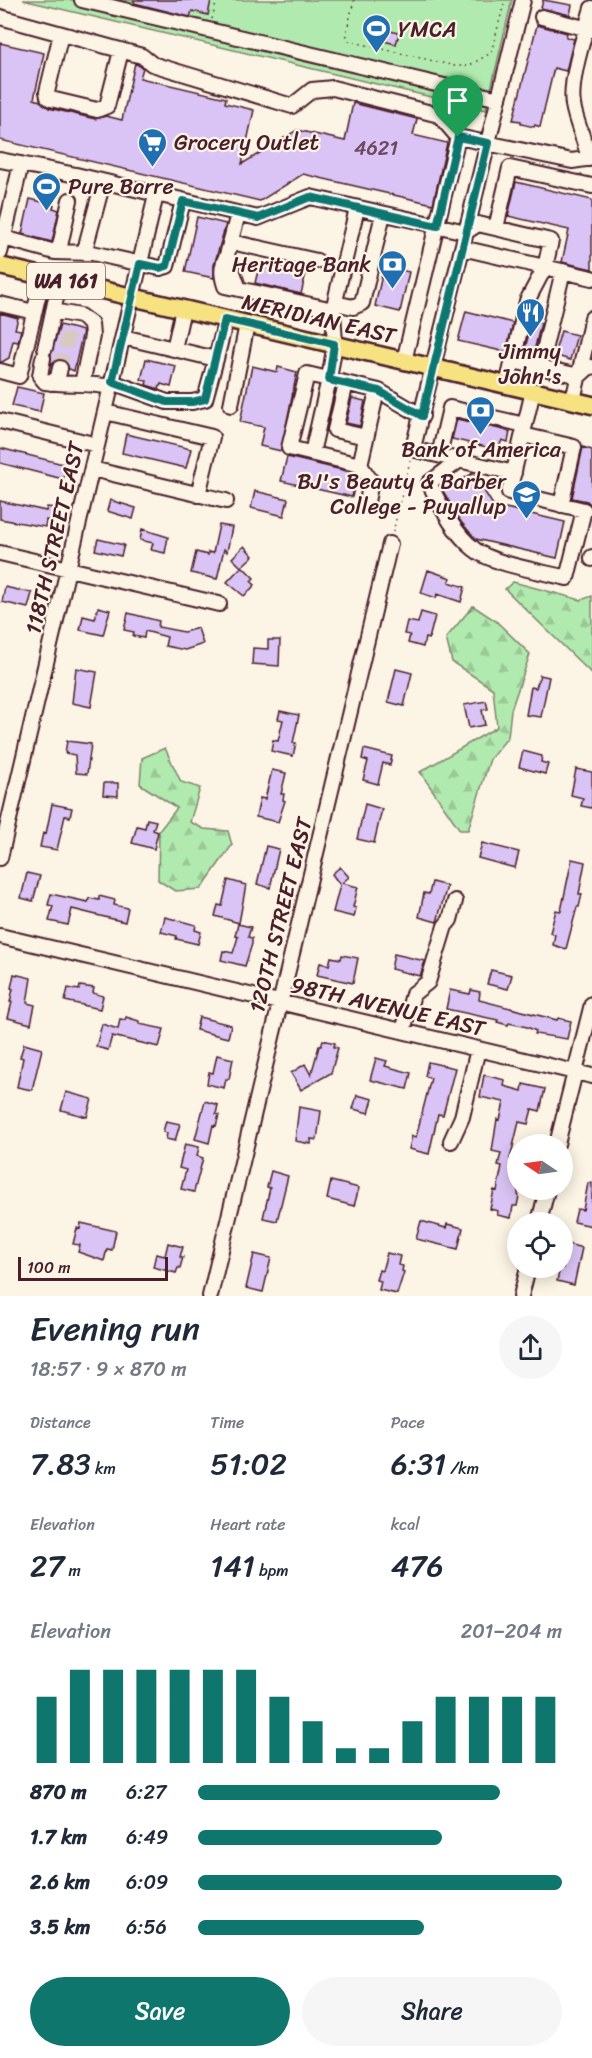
<!DOCTYPE html>
<html lang="en">
<head>
<meta charset="utf-8">
<style>
	body { margin:0; font-family:Sriracha,sans-serif; background:#f6f6f7; color:#1f2937; height:100vh; display:flex; flex-direction:column; font-size:22px; white-space:nowrap }
	* { box-sizing:border-box; margin:0 }
	p { font-size:20px; color:#747a83 }
	.icon { flex:none; width:33px; height:33px; fill:none; stroke:currentColor; stroke-width:2; stroke-linecap:round; stroke-linejoin:round }
	.map { position:relative; height:1296px; overflow:hidden }
	.side { display:flex; flex-direction:column; background:#fff; flex:1 }
	.side>* { flex:none }
	.needle { width:39px; rotate:283deg }
	.fabs { position:absolute; left:507px; top:1134px; display:grid; gap:12px }
	.fabs a { display:grid; place-items:center; width:66px; height:66px; border-radius:50%; background:#fff; box-shadow:0 3px 15px #0003; font-size:30px }
	.scale { position:absolute; left:18px; bottom:15px; width:150px; box-sizing:border-box; padding-left:6px; border:3px solid #4a1f2b; border-top:0; font-size:16px; line-height:21px; white-space:nowrap; color:#4a1f2b; -webkit-text-stroke:4px #fcf5e5; paint-order:stroke }
	.pin { position:absolute; display:grid; place-items:center; width:51px; height:51px; color:#fff; margin:-62px -26px; border-radius:50% 50% 50% 0; rotate:-45deg; box-shadow:0 0 6px #0007 }
	.pin .icon { rotate:45deg }
	.round { display:grid; place-items:center; flex:none; width:63px; height:63px; border-radius:32px; background:#f6f6f7 }
	.headline { display:flex; align-items:center; justify-content:space-between; height:102px; padding:0 30px }
	h1 { font-size:33px; font-weight:600; line-height:45px }
	.stats { display:grid; grid-template-columns:repeat(3,1fr); gap:9px; height:102px; padding:6px 30px }
	.stats div { display:grid; align-content:center }
	.stats b { font-size:30px; font-weight:600 }
	.stats small { font-size:16px; font-weight:400 }
	.stats p { font-size:16px }
	.chart { height:168px; padding:12px 30px }
	.chart p { display:flex; justify-content:space-between }
	.chart svg { width:100%; height:108px; margin-top:6px; stroke:#0f766e; stroke-width:6 }
	.primary-button { display:flex; gap:12px; margin-top:auto; padding:12px 30px }
	.primary-button a { flex:1; height:69px; border-radius:36px; background:#0f766e; color:#fff; font-size:24px; font-weight:600; line-height:69px; text-align:center }
	.primary-button a+a { background:#f6f6f7; color:#1f2937 }
	ul { padding:0 30px; list-style:none; font-size:20px }
	li { display:grid; grid-template-columns:96px 72px 1fr; align-items:center; height:45px }
	li i { height:15px; border-radius:8px; background:#0f766e }
	.map>svg:first-child { display:block }
	.forest { fill:url(#forest-firs); stroke:#7e846c; stroke-width:1.5 }
	.pitch { fill:#b1eaae; stroke:#7e846c; stroke-width:1.5 }
	.building { fill:#dac4f5; stroke:#4a1f2b; stroke-width:1.5 }
	.lines { fill:none; stroke-linecap:round; stroke-linejoin:round }
	.minor-tunnel { stroke:#d8cac0; stroke-width:14; stroke-dasharray:14 7; stroke-linecap:butt }
	.minor-casing { stroke:#4a1f2b; stroke-width:18 }
	.major-casing { stroke:#4a1f2b; stroke-width:21 }
	.path { stroke:#4a1f2b; stroke-width:1.5; stroke-dasharray:1.5 4.5; stroke-linecap:butt }
	.minor { stroke:#fcf5e5; stroke-width:14 }
	.major { stroke:#f7e281; stroke-width:16 }
	.route-casing { stroke:#fff; stroke-width:12 }
	.route { stroke:#0f766e; stroke-width:8 }
	.labels { text-anchor:middle; stroke-width:4.5; stroke-linejoin:round; paint-order:stroke }
	.number-label { font-size:20px; fill:#6e485e }
	.shield { fill:#fcf5e5; stroke:#7f5f63; stroke-width:1.5 }
	.shield-label { font-size:21px; font-weight:bold; fill:#4a1f2b }
	.poi-label { font-size:22px; fill:#4a1f2b; stroke:#fcf5e5; text-anchor:start }
	.street-label { font-size:22px; fill:#4a1f2b; stroke:#fcf5e5 }
</style>
</head>
<body>
<div class="map">
<svg width="592" height="1296" viewBox="0 0 592 1296">
	<defs>
		<pattern id="forest-firs" width="22" height="20" patternUnits="userSpaceOnUse" patternTransform="scale(1.5)"><rect width="22" height="20" fill="#b1eaae"/><path d="M5 1l3.5 6h-7zM16 11l3.5 6h-7z" fill="#9ac896"/></pattern>
	</defs>
	<rect width="100%" height="100%" fill="#fcf5e5"/>
	<filter id="ink" filterUnits="userSpaceOnUse"><feTurbulence type="fractalNoise" baseFrequency=".0167" numOctaves="2"/><feDisplacementMap in="SourceGraphic" scale="12" xChannelSelector="R" yChannelSelector="G"/><feConvolveMatrix kernelMatrix="1 2 1 2 8 2 1 2 1" color-interpolation-filters="sRGB"/></filter>
	<g filter="url(#ink)">
		<path class="forest" d="M513 582 581 600 592 596V674L505 589Z
			M473 606 496 621 530 654 511 710 508 737 490 759 468 830H460L420 772 497 727 493 689 452 662 446 638Z
			M165 748 181 782 200 788 190 822 204 829 228 831 232 845 201 889 175 891 158 880 159 831 177 808 140 784 142 758Z"/>
		<path class="pitch" d="M23 0H512L486 110Z"/>
		<path class="building" d="M134 0H211L208 15 192 11 190 17 134 3Z
			M543 0 572 5 570 15 541 8Z
			M537 25 567 33 566 37 574 39 566 71 554 68 540 127 535 125 534 127 521 124V121L513 120Z
			M377 28 399 33 396 44 375 39Z
			M0 43 44 53 34 99 40 101 49 108 95 119 106 116 122 120 135 63 143 68 140 78 226 98 225 103 254 110 242 164 297 130 345 141 353 103 417 119 413 135 447 143 433 204 303 174 260 201 0 140Z
			M516 182 592 200V269L562 262 569 230 508 216Z
			M30 199 54 205 53 208 59 210 52 242 22 234Z
			M197 217 226 224 214 265V278L185 272Z
			M260 262 306 273 301 294 255 283Z
			M384 266 409 272 400 312 375 306Z
			M466 311 513 323 506 352 458 341Z
			M0 313 18 318 15 329 21 330 18 342 13 341 9 358 2 362H0Z
			M532 320 541 323 533 355 524 353Z
			M60 325 83 331 74 371 69 369 66 362 61 359 57 360 51 365V354Z
			M561 331 577 335 570 360 554 355Z
			M146 359 176 366 171 387 161 384 159 389 146 385 147 381 141 380Z
			M252 366 277 372 278 367 297 372 281 451 260 446 264 427 240 422Z
			M17 387 44 393 40 412 12 406Z
			M352 398 365 401 360 426 346 423Z
			M457 419 504 430 510 432 508 442 502 440 500 445 495 449 452 439Z
			M126 434 191 449 186 468 122 453Z
			M583 447 592 450V506L587 501 572 498Z
			M0 448 67 465 63 479 0 463Z
			M287 457 355 473 357 476 352 497 281 481Z
			M473 473 493 505 565 522 557 558 476 539 473 536 461 522 443 491Z
			M255 491 288 499 284 516 251 508Z
			M110 500 136 508 133 519 107 511Z
			M0 501 46 511 47 507 55 508 53 522 46 520 45 527 0 519Z
			M219 525 232 527 227 552 224 549 217 579 191 573 196 552 208 555V552L213 553Z
			M142 529 168 537 165 553 151 550 153 543 140 540Z
			M98 539 124 545 121 556 95 550Z
			M244 546 253 556 241 567 232 558Z
			M242 566 254 578 251 581 255 585 244 596 227 582Z
			M428 570 451 578 449 582 465 587 461 602 437 594 436 598 421 593Z
			M5 587 32 593 28 608 2 602Z
			M98 607 110 610 103 635 80 630 83 616 95 619Z
			M421 612 435 616 429 639 425 638 423 647 408 643 410 635 404 634 407 621 418 623Z
			M128 613 159 621 158 627 184 632 198 628 203 644 185 650 165 646 167 637 145 631 144 638 133 636 134 632 124 630Z
			M268 640H280L279 666 252 664 253 648 268 649Z
			M76 668 97 672 91 707 72 703Z
			M396 669 412 673 404 706 388 702Z
			M540 675 549 677 541 717 526 715 531 687 536 688Z
			M486 701 488 709 482 710 485 725 469 728 464 705Z
			M280 711 299 715 293 743H296L293 756 271 751 273 740 278 741 283 720 278 719Z
			M67 741 91 744 87 774 76 773 75 755 65 753Z
			M364 749 392 756 390 765 383 763 378 784 363 780 368 761 362 759Z
			M523 751 542 756 541 762 548 764 545 774 519 767Z
			M576 769 592 772V808L581 806 583 798 571 795Z
			M272 770 286 773 281 794H284L283 800 285 801 278 822 256 817 260 798 265 799Z
			M104 783H118V796L103 795Z
			M52 804 72 808 70 817 65 816 57 850 40 847 43 833 46 834Z
			M365 804 382 809 374 843 357 839Z
			M147 819 156 821 153 830 158 832 154 849 132 843 137 826 145 828Z
			M482 843 519 852 515 868 478 858Z
			M266 846 279 849 270 888 257 884Z
			M572 859 585 862 579 894H582L579 907H577L566 949 553 945 555 934 550 933 556 910 561 911Z
			M340 867 349 877 342 883 358 887 353 907 356 908 354 917 333 912 340 885 332 874Z
			M27 873 40 876 33 901 21 898Z
			M228 880 246 885 239 923 215 916 218 905 222 906Z
			M432 882 447 886 437 922 419 917 424 893 429 894Z
			M51 894 88 902 89 898 99 900V896L115 900 114 905 128 908 125 922 72 909 68 925 49 921 53 906 48 905Z
			M165 917 196 925 195 930 201 932 198 944 176 939 177 936 161 932Z
			M238 924 251 927 248 937 252 938V944L245 966 221 960 223 951 233 953 238 937 235 936Z
			M394 954 425 961 420 976 391 969Z
			M342 955 358 958 353 983 317 975 320 963 329 965 331 957 341 959Z
			M491 970 512 975 508 989 487 984Z
			M14 974 31 978 27 1003 35 1005 31 1024 8 1018 12 1002H10L13 989 11 988Z
			M80 986 94 988 93 993 103 996 100 1009 65 1001 68 988 79 990Z
			M450 990 470 994 471 990 480 992 479 1000 557 1020 558 1018 571 1021 567 1039 535 1034 536 1031 527 1027 509 1023 508 1025 497 1022 498 1020 446 1009Z
			M126 1017 139 1021V1024L164 1029 159 1047 112 1036 108 1050 96 1047 102 1024 118 1029 120 1019 125 1020Z
			M199 1017 231 1025 228 1038 196 1030Z
			M323 1040 335 1043 334 1047 338 1048 331 1073 301 1090 291 1073 305 1064 311 1075 319 1046H321Z
			M24 1044 42 1049 32 1090 17 1087 23 1058 20 1057Z
			M217 1055 233 1059 229 1079H226L224 1088 207 1084 209 1072 213 1073Z
			M376 1058 387 1061 385 1066 411 1073 407 1089 370 1080Z
			M428 1062 455 1068 443 1115 438 1114 429 1154 409 1149 412 1136 416 1137 431 1078 425 1076Z
			M484 1075 505 1080 504 1086 522 1091 523 1084 545 1089 540 1111 532 1109 528 1124 519 1122 510 1159 518 1161V1195L519 1196 517 1206H513L511 1218 497 1215 498 1211 490 1209 494 1190 497 1191 502 1166 498 1165 501 1153 492 1151 497 1119 500 1120 504 1102 480 1097Z
			M66 1092 92 1099 87 1117 61 1110Z
			M357 1095 373 1099 369 1113 353 1109Z
			M205 1101 218 1105 216 1114 219 1115 216 1126 213 1125 209 1143 195 1139Z
			M299 1107 321 1111 317 1140 311 1139V1144L295 1141Z
			M166 1121 180 1124 175 1141 166 1139 167 1133 163 1132Z
			M185 1144 199 1147 197 1156 203 1158 194 1192 181 1189 186 1170 179 1168Z
			M271 1171 288 1176 277 1221 263 1218 270 1188 267 1187Z
			M331 1181 359 1188 354 1206 327 1199Z
			M588 1183H592V1226L574 1222 577 1209 583 1210Z
			M421 1221 446 1228 447 1224 463 1228 458 1249 416 1239Z
			M81 1223 116 1231 112 1250 107 1249 104 1261 78 1252 80 1245 73 1244 77 1228 80 1229Z
			M168 1243 183 1247 180 1257H183L180 1268H178L176 1273 153 1267 156 1254 165 1256Z
			M568 1244 582 1248 574 1285 557 1281 560 1268H563Z
			M387 1253 400 1256 398 1265 403 1266 402 1271 404 1272 397 1294 379 1290 381 1281 376 1280 379 1270 382 1271Z
			M254 1254 271 1258 263 1292 246 1288Z"/>
		<g class="lines">
			<path class="minor-tunnel" d="M60 368 70 328"/>
			<defs>
				<path id="minor" d="M82 0 499 99
					M0 17 142 56 152 64 292 106 312 90 333 88 439 115 458 137 572 161 592 158
					M542 17 592 30
					M61 34 47 92 48 97 51 99 97 110 107 106 121 51
					M589 159C585 140 576 123 573 105 569 80 585 33 592 8
					M0 160 76 175 258 218 310 197 466 232 478 224 551 241 545 267 527 301 507 385
					M238 214 227 255 239 289 333 310
					M496 228 510 168 592 186
					M0 237 55 252 92 253 160 268 167 266 183 201
					M231 242 317 261
					M462 248 592 278
					M55 252 60 246 70 200
					M0 253 21 164
					M84 253 103 182
					M227 255C221 267 221 274 225 286L239 289
					M335 303 353 307 362 303 383 214
					M0 304 34 312
					M53 311 80 316 91 324 92 336 82 384
					M45 348 60 280
					M174 349 183 309
					M43 358 40 376 45 382C67 385 89 382 111 387
					M216 359 226 319
					M404 361 458 137
					M513 361 579 376 589 367H592
					M540 367 563 271
					M0 371 19 376 43 276
					M112 382 167 402H192L205 399 216 359 123 337
					M51 383 58 377 60 368
					M346 383 335 430 366 437
					M573 400 592 318
					M231 405 247 324
					M105 412 212 437 198 495
					M0 421 97 445
					M523 435 574 447 561 505
					M312 453 329 379 335 344 333 310 357 208
					M439 455 450 408 525 425
					M460 460 429 483C441 506 453 532 474 549 491 564 544 572 567 578L584 510 509 492 533 391
					M360 465 377 391
					M92 469 226 501
					M514 473 416 450 414 444 523 0
					M367 502 371 481 360 465 289 448 307 374 379 391 422 416
					M0 553 219 604
					M592 557V559
					M0 858 156 195
					M0 936 592 1076
					M403 1031 413 994 428 982 445 926 450 920 455 901
					M451 1141 462 1117 478 1049
					M557 1144 592 1004
					M539 1222 547 1190
					M210 1296 390 544
					M521 1296 528 1268"/>
				<path id="major" d="M0 266 592 405"/>
			</defs>
			<use href="#minor" class="minor-casing"/>
			<use href="#major" class="major-casing"/>
			<path class="path" d="M354 0 346 34 349 41 455 66H468L491 53 505 0
				M212 19 217 0
				M393 532 410 461"/>
			<use href="#minor" class="minor"/>
			<use href="#major" class="major"/>
		</g>
	</g>
	<g class="lines" filter="url(#ink)">
		<defs>
			<path id="route" d="M458 137 488 143 422 416 379 391 329 380 334 344 225 319 205 399 192 402H167L112 382 140 264 160 268 167 266 183 201 258 218 310 197 437 226Z"/>
		</defs>
		<use href="#route" class="route-casing"/>
		<use href="#route" class="route"/>
	</g>
	<defs>
		<symbol id="stadium-pin" viewBox="-11 -11 22 30"><path d="M0 17L-7.5 6A9.5 9.5 0 1 1 7.5 6Z" fill="#1f6fb2" stroke="#fcf5e5"/><path d="M0-5a6.5 5 0 1 0 0 10a6.5 5 0 1 0 0-10ZM-3.5-1.8h7v3.6h-7Z" fill="#fff"/></symbol>
		<symbol id="supermarket-pin" viewBox="-11 -11 22 30"><path d="M0 17L-7.5 6A9.5 9.5 0 1 1 7.5 6Z" fill="#1f6fb2" stroke="#fcf5e5"/><path d="M-6-5.5h2.5l.6 2H6L4.5 2H-2.5L-4.4-4H-6ZM-1.5 3.2a1.3 1.3 0 1 0 .1 0ZM3 3.2a1.3 1.3 0 1 0 .1 0Z" fill="#fff"/></symbol>
		<symbol id="bank-pin" viewBox="-11 -11 22 30"><path d="M0 17L-7.5 6A9.5 9.5 0 1 1 7.5 6Z" fill="#1f6fb2" stroke="#fcf5e5"/><path d="M-6-4H6V4H-6ZM0-2.3a2.3 2.3 0 1 0 0 4.6a2.3 2.3 0 1 0 0-4.6Z" fill="#fff"/></symbol>
		<symbol id="restaurant-pin" viewBox="-11 -11 22 30"><path d="M0 17L-7.5 6A9.5 9.5 0 1 1 7.5 6Z" fill="#1f6fb2" stroke="#fcf5e5"/><path d="M-5-6h1v4h1v-4h1v4h1v-4h1v5L-1.5 .5V6h-2V.5L-5-1ZM5-6V6H3V1.5H1.5Q1.5-4 5-6Z" fill="#fff"/></symbol>
		<symbol id="university-pin" viewBox="-11 -11 22 30"><path d="M0 17L-7.5 6A9.5 9.5 0 1 1 7.5 6Z" fill="#1f6fb2" stroke="#fcf5e5"/><path d="M0-5L7-2L0 1L-7-2ZM-4 1L0 2.5L4 1V4Q0 6-4 4Z" fill="#fff"/></symbol>
	</defs>
	<g fill-rule="evenodd">
		<use href="#stadium-pin" x="360" y="12" width="33" height="45"/>
		<use href="#supermarket-pin" x="136" y="126" width="33" height="45"/>
		<use href="#stadium-pin" x="30" y="170" width="33" height="45"/>
		<use href="#bank-pin" x="376" y="248" width="33" height="45"/>
		<use href="#restaurant-pin" x="514" y="296" width="33" height="45"/>
		<use href="#bank-pin" x="464" y="394" width="33" height="45"/>
		<use href="#university-pin" x="510" y="478" width="33" height="45"/>
	</g>
	<g class="labels">
		<g class="number-label">
			<text x="376" y="155">4621</text>
		</g>
		<rect class="shield" x="27" y="263" width="78" height="36" rx="4.5"/>
		<g class="shield-label">
			<text x="66" y="288">WA 161</text>
		</g>
		<g class="poi-label">
			<text x="398" y="37">YMCA</text>
			<text x="174" y="150">Grocery Outlet</text>
			<text x="68" y="194">Pure Barre</text>
			<text x="371" y="272" text-anchor="end">Heritage Bank</text>
			<text x="530" y="359" text-anchor="middle">Jimmy<tspan x="530" dy="25">John's</tspan></text>
			<text x="481" y="457" text-anchor="middle">Bank of America</text>
			<text x="506" y="489" text-anchor="end">BJ's Beauty &amp; Barber<tspan x="506" dy="25">College - Puyallup</tspan></text>
		</g>
		<g class="street-label">
			<text transform="translate(319 318) rotate(13)" y="8">MERIDIAN EAST</text>
			<text transform="translate(54 538) rotate(-77)" y="8">118TH STREET EAST</text>
			<text transform="translate(280 915) rotate(-76)" y="8">120TH STREET EAST</text>
			<text transform="translate(388 1006) rotate(13)" y="8">98TH AVENUE EAST</text>
		</g>
	</g>
</svg>
<div class="fabs">
<a><svg class="needle" viewBox="-14 -14 28 28"><path d="M0-13l5 13h-10z" fill="#e53935"/><path d="M0 13l5-13h-10z" fill="#747a83"/></svg></a>
<a><svg class="icon" aria-label="locate" viewBox="0 0 24 24"><circle cx="12" cy="12" r="6"/><path d="M12 2v4M12 18v4M2 12h4M18 12h4"/></svg></a>
</div>
<div class="scale">100 m</div>
<div class="pin" style="left:458px;top:137px;background:#1e9e55"><svg class="icon" aria-label="arrive" viewBox="0 0 24 24"><path d="M6 21V4h12l-3 4 3 4H6"/></svg></div>
</div>
<section class="side">
<div class="headline"><div><h1>Evening run</h1><p>18:57 · 9 × 870 m</p></div><a class="round"><svg class="icon" aria-label="share" viewBox="0 0 24 24"><path d="M12 15V3M7 8l5-5 5 5M5 13v7h14v-7"/></svg></a></div>
<div class="stats">
<div><p>Distance</p><b>7.83<small> km</small></b></div>
<div><p>Time</p><b>51:02</b></div>
<div><p>Pace</p><b>6:31<small> /km</small></b></div>
</div>
<div class="stats">
<div><p>Elevation</p><b>27<small> m</small></b></div>
<div><p>Heart rate</p><b>141<small> bpm</small></b></div>
<div><p>kcal</p><b>476</b></div>
</div>
<div class="chart"><p><span>Elevation</span>201–204 m</p>
<svg viewBox="0 0 160 44" preserveAspectRatio="none"><path d="M5 44V17M15 44V6M25 44V6M35 44V6M45 44V6M55 44V6M65 44V6M75 44V17M85 44V27M95 44V38M105 44V38M115 44V27M125 44V17M135 44V17M145 44V17M155 44V17"/></svg>
</div>
<ul>
<li><b>870 m</b>6:27<i style="width:83%"></i></li>
<li><b>1.7 km</b>6:49<i style="width:67%"></i></li>
<li><b>2.6 km</b>6:09<i style="width:100%"></i></li>
<li><b>3.5 km</b>6:56<i style="width:62%"></i></li>
</ul>
<div class="primary-button"><a>Save</a><a>Share</a></div>
</section>
</body>
</html>
